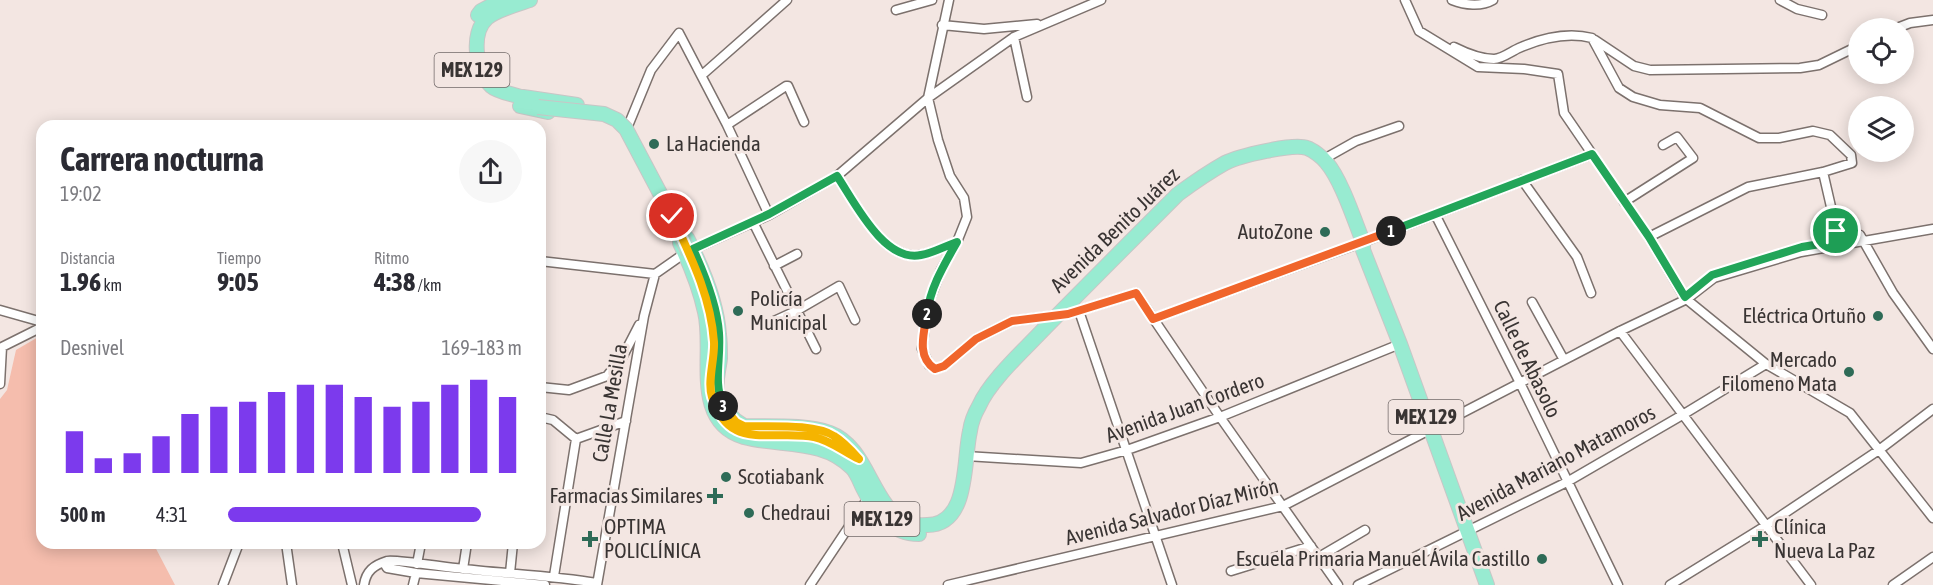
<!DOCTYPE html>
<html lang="es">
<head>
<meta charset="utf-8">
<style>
	body { margin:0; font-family:"Asap Condensed",sans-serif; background:#f7f7f7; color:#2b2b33; height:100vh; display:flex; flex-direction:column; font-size:22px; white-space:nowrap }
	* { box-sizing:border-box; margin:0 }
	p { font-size:20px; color:#7c7c81 }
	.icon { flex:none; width:33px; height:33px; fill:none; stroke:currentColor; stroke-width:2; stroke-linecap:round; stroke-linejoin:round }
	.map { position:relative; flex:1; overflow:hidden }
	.side { position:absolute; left:36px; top:120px; width:510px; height:429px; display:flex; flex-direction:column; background:#fff; border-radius:18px; box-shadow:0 3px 15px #0003 }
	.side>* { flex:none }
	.fabs { position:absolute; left:1848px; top:18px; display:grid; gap:12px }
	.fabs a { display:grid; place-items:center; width:66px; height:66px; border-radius:50%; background:#fff; box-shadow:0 3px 15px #0003; font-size:30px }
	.pin { position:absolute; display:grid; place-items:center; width:51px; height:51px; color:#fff; margin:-26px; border:3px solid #fff; border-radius:50%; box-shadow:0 2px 6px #0007 }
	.km { position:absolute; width:30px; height:30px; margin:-15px; border-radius:50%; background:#222; color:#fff; font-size:16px; line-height:30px; text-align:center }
	.round { display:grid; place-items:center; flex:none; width:63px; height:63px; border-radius:32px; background:#f7f7f7 }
	.overview { display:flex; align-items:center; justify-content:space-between; height:102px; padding:0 24px }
	h1 { font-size:33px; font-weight:700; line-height:45px }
	.metrics { display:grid; grid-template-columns:repeat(3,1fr); gap:9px; height:102px; padding:6px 24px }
	.metrics div { display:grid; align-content:center }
	.metrics b { font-size:26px; font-weight:700 }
	.metrics small { font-size:16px; font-weight:400 }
	.metrics p { font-size:16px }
	.chart { height:168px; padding:12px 24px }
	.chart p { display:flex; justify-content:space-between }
	.chart svg { width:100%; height:108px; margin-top:6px; stroke:#7c3aed; stroke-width:6 }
	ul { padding:0 24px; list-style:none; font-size:20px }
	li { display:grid; grid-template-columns:96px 72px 1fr; align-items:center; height:45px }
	li i { height:15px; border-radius:8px; background:#7c3aed }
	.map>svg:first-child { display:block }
	.green { fill:#f5bdad }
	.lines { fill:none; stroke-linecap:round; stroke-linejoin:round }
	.street-casing { stroke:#7c716d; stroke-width:11 }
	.primary-casing { stroke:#c8c6c6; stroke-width:16 }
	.street { stroke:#fff; stroke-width:8 }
	.primary { stroke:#98ebd1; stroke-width:14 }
	.primary-bridge-casing { stroke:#c8c6c6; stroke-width:16; stroke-linecap:butt }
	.primary-bridge { stroke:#98ebd1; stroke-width:14 }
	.split-1-casing { stroke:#fff; stroke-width:12 }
	.split-2-casing { stroke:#fff; stroke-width:12 }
	.split-3-casing { stroke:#fff; stroke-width:12 }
	.split-4-casing { stroke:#fff; stroke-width:12 }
	.split-1 { stroke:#22a559; stroke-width:8 }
	.split-2 { stroke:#f0652b; stroke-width:8 }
	.split-3 { stroke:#22a559; stroke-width:8 }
	.split-4 { stroke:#f5b400; stroke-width:8 }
	.poi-dot { fill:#2e6b57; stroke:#f3e6e2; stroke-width:2 }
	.labels { text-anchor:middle; stroke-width:6; stroke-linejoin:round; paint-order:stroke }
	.shield { fill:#f3e6e2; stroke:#716968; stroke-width:1.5 }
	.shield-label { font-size:20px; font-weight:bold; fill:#393433 }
	.poi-label { font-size:21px; fill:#393433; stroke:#f3e6e2; text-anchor:start }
	.street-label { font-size:21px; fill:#393433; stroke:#f3e6e2 }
</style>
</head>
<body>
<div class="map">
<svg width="1933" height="585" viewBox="0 0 1933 585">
	<rect width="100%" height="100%" fill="#f3e6e2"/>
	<path class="green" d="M40 336H42V543H153L175 585H0V399L7 390 16 350Z"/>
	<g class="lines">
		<defs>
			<path id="street" d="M949 0 928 98 938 140 950 176 964 198 967 217 957 242 941 270 928 304 922 349 929 365 935 369 944 366 976 339 1012 321 1068 314 1136 293 1220 417 1338 585
				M1405 0 1419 31 1478 67 1524 69 1558 74 1564 113 1649 237 1685 298 1766 364 1850 413 1933 518
				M1452 0C1465 5 1481 7 1493 0
				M1780 0 1797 9 1822 15
				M896 10 932 0
				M942 25 984 29 1037 24
				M1897 28 1910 23 1933 20
				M1014 37 1027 97
				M1595 40 1634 66 1650 70 1800 68 1819 65 1858 46
				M1454 47C1466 53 1480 59 1494 59 1502 59 1512 51 1519 48 1542 38 1568 32 1592 38L1619 88 1633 97 1660 105 1700 108 1759 138H1779L1813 131 1830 135 1851 155 1852 163 1823 172 1748 187 1649 237
				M702 75 787 0
				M727 125 786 86H788L804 122
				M628 126 651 70 679 33 727 125 769 215
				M1324 159 1356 141 1399 126
				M1823 172 1840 246
				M837 176C854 201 884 263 921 255 933 253 945 246 957 242
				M1522 180 1577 257 1591 293
				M1624 202 1693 158 1677 137 1663 145
				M1435 214 1520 383 1618 585
				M753 222 816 349
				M1860 235 1893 293 1933 349
				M540 261 655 274
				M774 266 797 254
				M1532 302 1564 360
				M0 310 42 322
				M1079 311 1172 585
				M1153 319 1363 242 1592 154
				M772 322 796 311 839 286 855 320
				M1620 331 1811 585
				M0 384 2 347 42 327
				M540 387 569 390 607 376 623 356 639 325
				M540 417 553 420 576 439 626 421
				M966 456 1081 463 1127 450 1220 417 1400 344
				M286 543 292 585
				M342 543 352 585
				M1319 557 1365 530
				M384 563 387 568 416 573 545 585
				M417 564 421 543
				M463 569 467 543
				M1231 571 1311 546
				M510 573 513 543
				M554 576 576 439
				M223 585 239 543
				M364 585C366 571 374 565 387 561 395 559 443 567 455 568 503 574 550 575 597 583
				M413 585 416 573
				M597 585 644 316 655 274 685 253 769 215 837 176 928 98 1014 37 1101 0
				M810 585 870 495
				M948 585 1283 506 1620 331 1687 299 1714 278 1801 252 1933 229
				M1358 585 1567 482 1684 414 1766 364
				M1670 585 1767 525 1879 450 1933 409
				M1893 585 1933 557"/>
			<path id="primary" d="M478 15 481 11 502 0
				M523 97 577 105
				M530 101C519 94 500 94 491 86 476 72 470 33 487 18 496 10 518 4 530 0
				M520 106 548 112
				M687 238C702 267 717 301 719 335 720 342 720 350 720 358 719 370 714 383 718 395 723 408 731 419 744 426 771 427 803 424 830 433 869 447 871 508 909 524 914 526 921 525 927 525 970 525 963 460 970 431 971 423 975 413 979 406 990 381 1022 352 1040 333 1086 286 1132 240 1178 194 1193 183 1209 172 1225 163 1239 156 1293 143 1307 148 1313 150 1322 157 1326 162 1341 179 1354 219 1363 242V250L1400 344 1487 585
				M680 243C690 264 700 289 705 312 715 352 690 421 744 437 781 447 823 438 852 468 857 473 860 482 863 488 875 512 890 534 919 534"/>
		</defs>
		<use href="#street" class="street-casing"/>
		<use href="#primary" class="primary-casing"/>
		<use href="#street" class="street"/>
		<use href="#primary" class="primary"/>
		<defs>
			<path id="primary-bridge" d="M538 107 604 114 617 120 626 129 672 216 689 253"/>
		</defs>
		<use href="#primary-bridge" class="primary-bridge-casing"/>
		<use href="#primary-bridge" class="primary-bridge"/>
	</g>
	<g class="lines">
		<defs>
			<path id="split-1" d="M1391 231 1592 154 1649 237 1685 297 1712 275 1802 247 1838 241 1836 231"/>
			<path id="split-2" d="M927 314C924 333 916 357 935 369L944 366 976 339 1012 321 1068 314 1136 293 1153 319 1391 231"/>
			<path id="split-3" d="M723 406C713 381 721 360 719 333 717 305 705 275 693 249L769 214 837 176C854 201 884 263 921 255 933 253 945 246 957 242 944 265 930 288 927 314"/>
			<path id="split-4" d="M672 216C691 257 711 297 714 342 715 359 707 381 712 397 716 409 724 424 736 430 754 440 792 432 814 437 830 440 844 452 859 459 851 450 844 442 834 436 814 423 768 427 744 426L736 422 723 406"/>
		</defs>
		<use href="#split-1" class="split-1-casing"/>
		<use href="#split-2" class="split-2-casing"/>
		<use href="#split-3" class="split-3-casing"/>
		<use href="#split-4" class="split-4-casing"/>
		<use href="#split-1" class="split-1"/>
		<use href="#split-2" class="split-2"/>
		<use href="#split-3" class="split-3"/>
		<use href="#split-4" class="split-4"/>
	</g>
	<g class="poi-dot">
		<circle cx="654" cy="144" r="6"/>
		<circle cx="1325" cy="232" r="6"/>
		<circle cx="738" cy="311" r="6"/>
		<circle cx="1878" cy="316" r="6"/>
		<circle cx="1849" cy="372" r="6"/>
		<circle cx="726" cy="477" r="6"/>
		<path d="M712 487h6v6h6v6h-6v6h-6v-6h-6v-6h6z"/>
		<circle cx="749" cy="513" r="6"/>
		<path d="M587 530h6v6h6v6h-6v6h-6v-6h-6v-6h6z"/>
		<path d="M1757 530h6v6h6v6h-6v6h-6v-6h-6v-6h6z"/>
		<circle cx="1542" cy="559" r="6"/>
	</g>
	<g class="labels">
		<g class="shield">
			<rect x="434.5" y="53" width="75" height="34" rx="4.5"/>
			<rect x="1388.5" y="400" width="75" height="34" rx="4.5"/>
			<rect x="844.5" y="502" width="75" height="34" rx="4.5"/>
		</g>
		<g class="shield-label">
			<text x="472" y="77">MEX 129</text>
			<text x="1426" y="424">MEX 129</text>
			<text x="882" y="526">MEX 129</text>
		</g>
		<g class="poi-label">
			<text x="666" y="151">La Hacienda</text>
			<text x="1313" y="239" text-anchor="end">AutoZone</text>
			<text x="750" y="306">Policía<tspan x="750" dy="24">Municipal</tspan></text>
			<text x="1866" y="323" text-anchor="end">Eléctrica Ortuño</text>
			<text x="1837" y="367" text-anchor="end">Mercado<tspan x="1837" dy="24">Filomeno Mata</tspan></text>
			<text x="738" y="484">Scotiabank</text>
			<text x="703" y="503" text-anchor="end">Farmacias Similares</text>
			<text x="761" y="520">Chedraui</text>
			<text x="604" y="534">OPTIMA<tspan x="604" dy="24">POLICLÍNICA</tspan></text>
			<text x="1774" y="534">Clínica<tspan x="1774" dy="24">Nueva La Paz</tspan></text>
			<text x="1530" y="566" text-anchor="end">Escuela Primaria Manuel Ávila Castillo</text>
		</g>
		<g class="street-label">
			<text transform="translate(1115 230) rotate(-44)" y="7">Avenida Benito Juárez</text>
			<text transform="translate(1527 359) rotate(64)" y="7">Calle de Abasolo</text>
			<text transform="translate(610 403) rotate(-80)" y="7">Calle La Mesilla</text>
			<text transform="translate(1185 408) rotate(-20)" y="7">Avenida Juan Cordero</text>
			<text transform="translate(1556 463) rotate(-28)" y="7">Avenida Mariano Matamoros</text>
			<text transform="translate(1172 512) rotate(-14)" y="7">Avenida Salvador Díaz Mirón</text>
		</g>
	</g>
</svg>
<div class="fabs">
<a><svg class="icon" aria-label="locate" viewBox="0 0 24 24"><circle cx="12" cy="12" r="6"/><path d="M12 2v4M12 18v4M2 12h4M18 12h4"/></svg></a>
<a><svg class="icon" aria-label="layers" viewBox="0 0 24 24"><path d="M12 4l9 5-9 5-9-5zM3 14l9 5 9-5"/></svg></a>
</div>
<div class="pin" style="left:1836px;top:231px;background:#1e9e55"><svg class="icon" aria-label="arrive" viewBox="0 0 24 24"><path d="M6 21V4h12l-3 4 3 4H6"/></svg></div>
<div class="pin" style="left:672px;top:216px;background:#d93025"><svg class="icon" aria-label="check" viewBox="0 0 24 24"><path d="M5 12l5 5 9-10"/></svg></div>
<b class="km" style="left:1391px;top:231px">1</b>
<b class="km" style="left:927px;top:314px">2</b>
<b class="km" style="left:723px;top:406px">3</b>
<section class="side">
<div class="overview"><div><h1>Carrera nocturna</h1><p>19:02</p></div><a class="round"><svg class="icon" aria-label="share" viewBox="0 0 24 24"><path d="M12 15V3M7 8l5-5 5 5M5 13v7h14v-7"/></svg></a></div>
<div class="metrics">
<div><p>Distancia</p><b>1.96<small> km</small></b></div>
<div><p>Tiempo</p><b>9:05</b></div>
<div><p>Ritmo</p><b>4:38<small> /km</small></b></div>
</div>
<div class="chart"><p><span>Desnivel</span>169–183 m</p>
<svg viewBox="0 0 160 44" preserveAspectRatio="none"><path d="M5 44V27M15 44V38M25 44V36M35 44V29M45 44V20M55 44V17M65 44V15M75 44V11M85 44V8M95 44V8M105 44V13M115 44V17M125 44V15M135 44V8M145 44V6M155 44V13"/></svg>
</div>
<ul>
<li><b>500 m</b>4:31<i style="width:86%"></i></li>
</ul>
</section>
</div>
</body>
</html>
